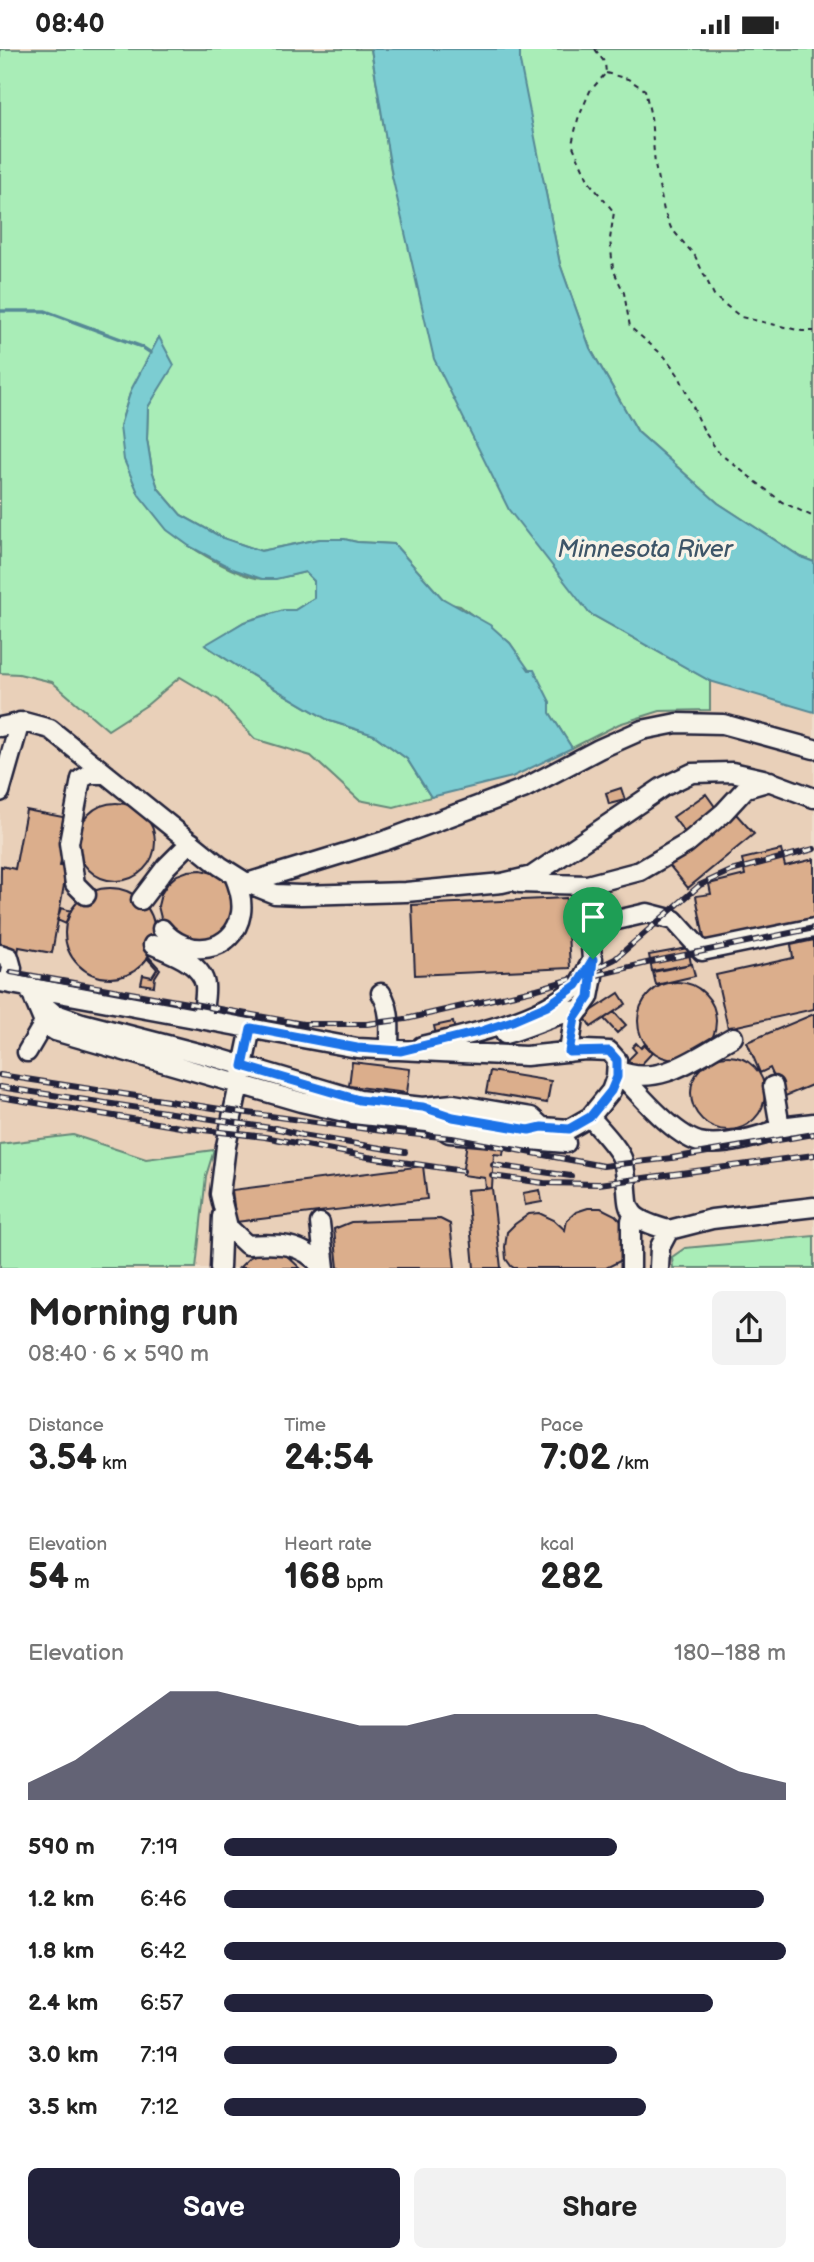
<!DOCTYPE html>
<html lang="en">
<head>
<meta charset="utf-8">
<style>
	body { margin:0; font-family:"Balsamiq Sans",sans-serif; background:#f2f2f2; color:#222; height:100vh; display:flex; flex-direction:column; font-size:26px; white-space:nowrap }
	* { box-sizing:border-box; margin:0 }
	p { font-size:23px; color:#767676 }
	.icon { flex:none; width:38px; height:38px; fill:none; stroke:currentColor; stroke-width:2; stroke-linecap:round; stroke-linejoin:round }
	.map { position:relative; height:1219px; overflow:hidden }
	.panel { display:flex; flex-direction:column; background:#fff; flex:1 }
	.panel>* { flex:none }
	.pin { position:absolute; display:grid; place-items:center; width:60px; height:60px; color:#fff; margin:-72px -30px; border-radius:50% 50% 50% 0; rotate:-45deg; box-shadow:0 0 7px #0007 }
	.pin .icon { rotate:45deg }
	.round { display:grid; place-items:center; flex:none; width:74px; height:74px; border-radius:10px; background:#f2f2f2 }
	.headline { display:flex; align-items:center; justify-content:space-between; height:119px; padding:0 28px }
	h1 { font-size:38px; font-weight:700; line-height:52px }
	.stats { display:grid; grid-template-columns:repeat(3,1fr); gap:10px; height:119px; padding:7px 28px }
	.stats div { display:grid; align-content:center }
	.stats b { font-size:35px; font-weight:700 }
	.stats small { font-size:19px; font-weight:400 }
	.stats p { font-size:19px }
	.chart { height:196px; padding:14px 28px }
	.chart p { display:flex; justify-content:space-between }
	.chart svg { width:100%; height:126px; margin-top:7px; fill:#22223b; opacity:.7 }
	.primary-button { display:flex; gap:14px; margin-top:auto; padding:14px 28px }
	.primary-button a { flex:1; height:80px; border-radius:10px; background:#22223b; color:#fff; font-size:28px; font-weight:700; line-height:80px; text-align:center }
	.primary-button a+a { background:#f2f2f2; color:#222 }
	ul { padding:0 28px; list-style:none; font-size:23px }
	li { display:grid; grid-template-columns:112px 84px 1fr; align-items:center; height:52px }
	li i { height:18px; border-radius:9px; background:#22223b }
	.status { display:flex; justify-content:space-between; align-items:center; height:49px; padding:0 35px; background:#fff; direction:ltr }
	.status svg { height:19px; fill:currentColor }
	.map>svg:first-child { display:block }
	.built { fill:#e9d0b9 }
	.green { fill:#a9edb7; stroke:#668879; stroke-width:2 }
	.water { fill:#7bcdd2; stroke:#578996; stroke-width:2 }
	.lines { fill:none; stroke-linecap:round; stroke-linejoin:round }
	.stream { stroke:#578996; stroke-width:3.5 }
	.building { fill:#dbae8c; stroke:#22223b; stroke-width:2 }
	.minor-casing { stroke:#22223b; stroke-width:23 }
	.path { stroke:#22223b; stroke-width:2; stroke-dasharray:5 5; stroke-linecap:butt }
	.minor { stroke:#f7f3e8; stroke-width:18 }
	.rail-casing { stroke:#22223b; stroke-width:6 }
	.rail { stroke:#f7f3e8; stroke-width:3.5; stroke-dasharray:10; stroke-linecap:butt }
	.route-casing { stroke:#fff; stroke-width:14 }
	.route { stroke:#1a73e8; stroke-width:9 }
	.labels { text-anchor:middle; stroke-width:7; stroke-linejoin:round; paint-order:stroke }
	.water-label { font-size:24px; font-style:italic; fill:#3d5568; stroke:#f7f3e8 }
</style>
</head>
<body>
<div class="status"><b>08:40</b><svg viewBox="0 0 49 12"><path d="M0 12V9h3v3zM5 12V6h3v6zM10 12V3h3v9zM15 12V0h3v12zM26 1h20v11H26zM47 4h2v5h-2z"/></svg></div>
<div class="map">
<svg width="814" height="1219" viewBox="0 0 814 1219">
	<rect width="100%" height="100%" fill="#efdecc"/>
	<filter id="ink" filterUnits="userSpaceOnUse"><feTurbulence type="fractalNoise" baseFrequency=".0143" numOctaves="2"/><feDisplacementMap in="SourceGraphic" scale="14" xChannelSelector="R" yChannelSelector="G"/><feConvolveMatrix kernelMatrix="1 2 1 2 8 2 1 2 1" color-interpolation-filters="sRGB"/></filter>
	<g filter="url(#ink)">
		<path class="built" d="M0 624 19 625 52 633 108 681 147 656 180 628 219 651 255 690 311 707 359 751 512 728 619 675 660 662 710 661V632L814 663V1187L685 1199 672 1208 673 1219H196L206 1127 213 1101 146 1110 73 1087 0 1095Z"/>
		<path class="green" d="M0 0H371L392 127 589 564 710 632V661L660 662 619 675 572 699 550 664V653L510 594 460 557 450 555 442 549 394 495 357 493 344 490H320L261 502 223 489 181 466 158 439 152 421 147 390 148 358 156 344 131 341 120 377 159 470C174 492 235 527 262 530 275 531 292 526 305 523L314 532V549L295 561H284L244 573 206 597 243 621 330 672 374 686 407 710 431 748 394 758 359 751 311 707 255 690 219 651 180 628 147 656 108 681 52 633 19 625 0 624Z
			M493 0H814V513L801 508 718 454 638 383 590 299 560 215 542 125Z
			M73 1086 146 1110 214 1101 206 1127 196 1219H0V1095Z
			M814 1187V1219H673L672 1208 685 1199Z"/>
		<path class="water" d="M371 0H520V13L560 215 590 299 638 383 718 454 801 508 814 513V663L710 632 589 564 509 461 434 310 392 127Z
			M159 288 174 316 148 358 147 390 152 421 158 439 181 466 223 489 261 502 320 490H344L357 493 394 495 442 549 490 576 510 594 529 621H534L550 653V664L572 699 512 728 431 748 407 710 374 686 330 672 243 621 205 596 244 573 284 561H295L314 549V532L305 523 276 530H262L233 520 189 497 167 481 139 446 124 411 120 377 131 341Z"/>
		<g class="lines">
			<path class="stream" d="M0 262H45L142 298 151 304"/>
		</g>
		<path class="building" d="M621 739 625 751 609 755 606 744Z
			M706 745 718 762 686 785 673 768Z
			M77 793a39 39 0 1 1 78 0a39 39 0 1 1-78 0Z
			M26 761 68 769 60 817 67 819 52 904 19 898 18 904 7 902 8 897 1 896 0 903 1 817 15 820Z
			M736 765 754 785 688 839 669 816Z
			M781 801 785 817 814 810V869L705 894 696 847 711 845 709 835 745 826 742 810Z
			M201 821 213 824 224 831 232 842 235 867 222 889 184 896 163 877 158 857 161 845 168 834 177 826 188 822Z
			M65 884a45 45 0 1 1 90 0a45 45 0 1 1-90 0Z
			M566 849 570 919 415 926 412 856Z
			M61 859 71 862 66 875 57 871Z
			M814 891V960L728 979 716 926 793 909 791 896Z
			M688 899 691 915 652 922 649 906Z
			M148 907 160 920 155 928 154 937 141 935 143 926 152 928 157 920 147 909Z
			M692 915 695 927 656 936 653 923Z
			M638 972a39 39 0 1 1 78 0a39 39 0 1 1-78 0Z
			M619 944 626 955 591 978 584 967Z
			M614 963 626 976 617 984 604 970Z
			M814 965V1035L783 1048 770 1019 760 1024 747 993Z
			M453 973 455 982 436 986 434 977Z
			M636 994 641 999 644 996 652 1004 637 1020 628 1011 636 1003 632 998Z
			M691 1044a37 37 0 1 1 74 0a37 37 0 1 1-74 0Z
			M352 1013 410 1020 407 1044 349 1037Z
			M490 1022 551 1032 547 1054 486 1044Z
			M467 1093 504 1098 503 1106 494 1105 492 1139 486 1140 485 1129 462 1126Z
			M423 1117 427 1150 236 1173 232 1141Z
			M492 1139 501 1219H474L467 1141Z
			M540 1141 542 1153 525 1156 523 1144Z
			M588 1159H601L615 1166 625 1176 626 1200 620 1212 606 1219H514L511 1217 506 1210 505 1198 507 1183 515 1175 529 1165 539 1164 554 1171 565 1181 567 1171 576 1163Z
			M440 1170 450 1175 455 1219H338L334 1180 351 1173Z
			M262 1203 285 1205 300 1219H239L250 1208Z"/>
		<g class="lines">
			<defs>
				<path id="minor" d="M0 678 24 673 50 680 220 817 247 834 384 792 523 740 599 700 642 681 677 674 723 675 814 700
					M0 743 20 673
					M247 834 275 845 301 846 406 843 502 834 532 827 663 738 692 724 732 723 763 730 814 749
					M519 834 587 836 640 822 686 795 723 764 746 739 770 732
					M86 846 75 835 69 794 81 730 90 725H106
					M141 851 166 818 191 793
					M591 877 647 864 674 871 702 902 814 879
					M162 880C186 910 234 905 241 864 243 851 239 838 234 826
					M153 896C171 904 202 914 205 936 206 946 203 960 202 970
					M0 905 9 908 12 919 9 934
					M0 933 357 999 526 1007 585 1001 609 1002 617 1011 616 1028 611 1042 590 1068 569 1080 542 1078 531 1068 453 1055 423 1058 359 1051 221 1010 82 974 53 964 34 948 27 938
					M381 944C392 961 389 981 389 1001
					M34 950 44 974 55 982 301 1053 353 1065 427 1073 437 1076 449 1084 566 1094
					M251 979 226 1097 220 1145 228 1178 247 1196C275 1194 304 1193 322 1219
					M505 985C531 978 555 965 581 960
					M422 997C467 986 548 970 579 934 584 927 588 918 593 910
					M27 1003 44 974
					M569 1003 574 969 589 948 593 927 587 836
					M617 1021C636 1042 672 1085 699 1093 724 1099 763 1086 786 1078
					M617 1021C659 1040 698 1007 733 988
					M773 1037 780 1078 814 1074
					M433 1061 453 1068 532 1081
					M590 1068C599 1079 620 1100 623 1112 634 1156 613 1166 669 1181
					M320 1174 325 1219
					M220 1219 222 1167
					M631 1219V1172L638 1170
					M659 1219 660 1198 669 1181 712 1170 814 1158"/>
			</defs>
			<use href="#minor" class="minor-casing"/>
			<path class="path" d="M595 0 605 14 606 24 590 42 578 70 572 95 589 133 614 163 610 190 613 220 624 244 630 278 665 308 679 327 704 382 719 404 782 453 814 468
				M606 24 628 30 645 41 651 68 655 116 664 162 671 179 695 207 715 248 741 268 802 282H814"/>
			<use href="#minor" class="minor"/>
			<defs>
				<path id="rail" d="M11 923 216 959
					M597 926 651 913 814 879
					M208 958 303 975H367L406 970 537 940 576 929 615 910 700 836 731 822 814 800
					M0 1026 233 1062 390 1083 452 1089 603 1117 672 1109 814 1085
					M0 1038 284 1081
					M0 1048 186 1079 265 1088 368 1108 463 1122
					M275 1079 302 1086 405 1103
					M493 1116 571 1127
					M492 1127 544 1134 599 1135 814 1106"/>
			</defs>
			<use href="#rail" class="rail-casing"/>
			<use href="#rail" class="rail"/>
		</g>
	</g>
	<g class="lines" filter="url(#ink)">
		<defs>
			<path id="route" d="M593 910 589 948 575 969 569 1003 609 1002 617 1011V1028L611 1042 590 1068 569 1080 542 1078 529 1081 453 1068 423 1058 359 1051 243 1017 251 979 357 999 401 1002 482 982 512 972 547 957 577 936Z"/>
		</defs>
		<use href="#route" class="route-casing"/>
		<use href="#route" class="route"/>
	</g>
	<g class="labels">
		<g class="water-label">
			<text x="645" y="508">Minnesota River</text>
		</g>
	</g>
</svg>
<div class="pin" style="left:593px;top:910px;background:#1e9e55"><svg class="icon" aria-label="arrive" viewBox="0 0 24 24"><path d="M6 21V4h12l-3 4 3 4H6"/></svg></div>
</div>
<section class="panel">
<div class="headline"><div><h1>Morning run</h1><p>08:40 · 6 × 590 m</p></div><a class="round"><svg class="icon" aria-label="share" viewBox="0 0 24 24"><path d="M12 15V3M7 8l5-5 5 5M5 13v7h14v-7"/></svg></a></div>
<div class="stats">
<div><p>Distance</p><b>3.54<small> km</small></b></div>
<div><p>Time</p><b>24:54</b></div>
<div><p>Pace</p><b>7:02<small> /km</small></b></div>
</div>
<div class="stats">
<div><p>Elevation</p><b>54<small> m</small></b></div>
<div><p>Heart rate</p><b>168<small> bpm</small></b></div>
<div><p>kcal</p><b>282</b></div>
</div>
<div class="chart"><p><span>Elevation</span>180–188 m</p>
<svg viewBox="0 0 160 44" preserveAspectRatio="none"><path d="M0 44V38L10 30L20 18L30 6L40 6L50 10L60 14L70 18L80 18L90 14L100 14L110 14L120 14L130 18L140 26L150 34L160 38V44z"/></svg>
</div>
<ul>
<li><b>590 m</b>7:19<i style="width:70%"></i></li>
<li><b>1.2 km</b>6:46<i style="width:96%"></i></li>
<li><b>1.8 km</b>6:42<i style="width:100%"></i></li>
<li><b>2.4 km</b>6:57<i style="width:87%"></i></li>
<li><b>3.0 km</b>7:19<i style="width:70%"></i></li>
<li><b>3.5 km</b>7:12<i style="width:75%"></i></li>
</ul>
<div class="primary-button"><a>Save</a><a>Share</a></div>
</section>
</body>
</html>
